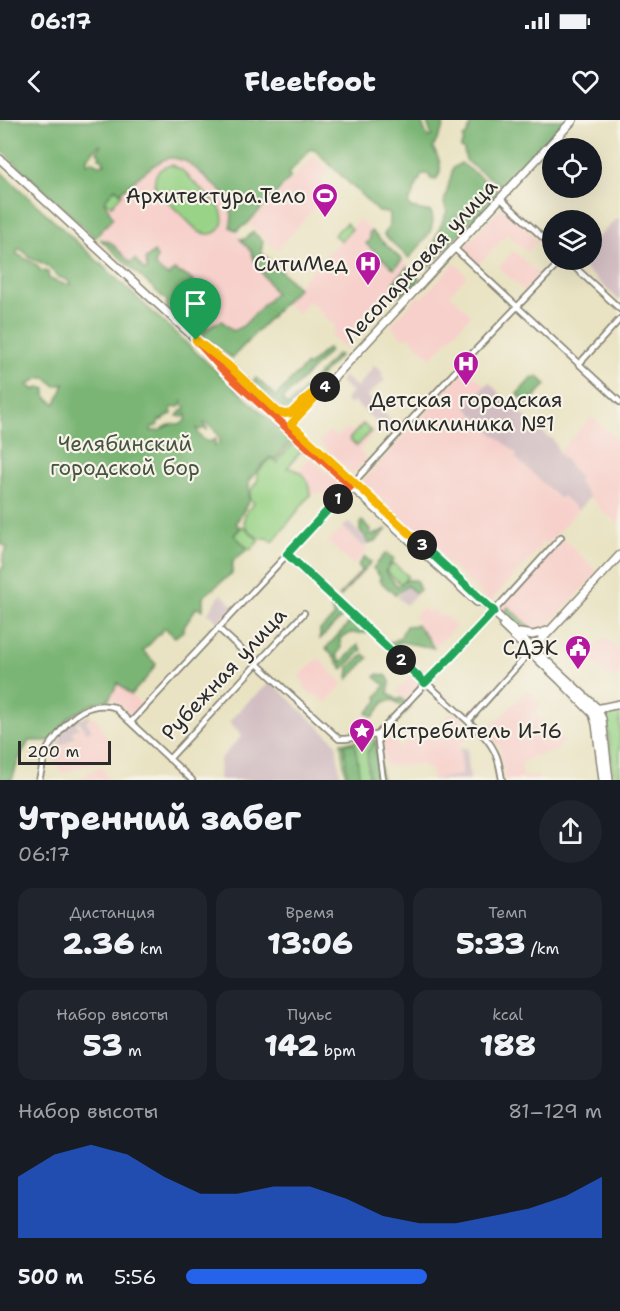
<!DOCTYPE html>
<html lang="ru">
<head>
<meta charset="utf-8">
<style>
	body { margin:0; font-family:"Shantell Sans",sans-serif; background:#20242c; color:#f1f3f6; height:100vh; display:flex; flex-direction:column; font-size:22px; white-space:nowrap }
	* { box-sizing:border-box; margin:0 }
	p { font-size:20px; color:#9ea1a6 }
	.icon { flex:none; width:33px; height:33px; fill:none; stroke:currentColor; stroke-width:2; stroke-linecap:round; stroke-linejoin:round }
	.map { position:relative; height:660px; overflow:hidden }
	.sheet { display:flex; flex-direction:column; background:#171b24; flex:1 }
	.sheet>* { flex:none }
	.controls { position:absolute; left:542px; top:18px; display:grid; gap:12px }
	.controls a { display:grid; place-items:center; width:60px; height:60px; border-radius:50%; background:#171b24; box-shadow:0 6px 24px #0002; font-size:30px }
	.scale { position:absolute; left:18px; bottom:15px; width:93px; box-sizing:border-box; padding-left:6px; border:3px solid #2b2b2b; border-top:0; font-size:16px; line-height:21px; white-space:nowrap; color:#2b2b2b; -webkit-text-stroke:4px #f7f3e8; paint-order:stroke }
	.pin { position:absolute; display:grid; place-items:center; width:51px; height:51px; color:#fff; margin:-62px -26px; border-radius:50% 50% 50% 0; rotate:-45deg; box-shadow:0 0 6px #0007 }
	.pin .icon { rotate:45deg }
	.km { position:absolute; width:30px; height:30px; margin:-15px; border-radius:50%; background:#222; color:#fff; font-size:16px; line-height:30px; text-align:center }
	.round { display:grid; place-items:center; flex:none; width:63px; height:63px; border-radius:32px; background:#20242c }
	.overview { display:flex; align-items:center; justify-content:space-between; height:102px; padding:0 18px }
	h1 { font-size:33px; font-weight:800; line-height:45px }
	.metrics { display:grid; grid-template-columns:repeat(3,1fr); gap:9px; height:102px; padding:6px 18px }
	.metrics div { display:grid; align-content:center; border-radius:15px; background:#20242c; text-align:center }
	.metrics b { font-size:30px; font-weight:800 }
	.metrics small { font-size:16px; font-weight:400 }
	.metrics p { font-size:16px }
	.chart { height:168px; padding:12px 18px }
	.chart p { display:flex; justify-content:space-between }
	.chart svg { width:100%; height:108px; margin-top:6px; fill:#2563eb; opacity:.7 }
	ul { padding:0 18px; list-style:none; font-size:20px }
	li { display:grid; grid-template-columns:96px 72px 1fr; align-items:center; height:45px }
	li i { height:15px; border-radius:8px; background:#2563eb }
	.status { display:flex; justify-content:space-between; align-items:center; height:42px; padding:0 30px; background:#171b24; direction:ltr }
	.status svg { height:16px; fill:currentColor }
	header { display:flex; justify-content:space-between; align-items:center; height:78px; padding:0 18px; background:#171b24; font-size:27px; font-weight:800 }
	.map>svg:first-child { display:block }
	.built { fill:#f7d0cb }
	.industrial { fill:#d2bec2 }
	.green { fill:#98d387; stroke:#627f59; stroke-width:1.5 }
	.forest { fill:#7ab574; stroke:#527050; stroke-width:1.5; fill-rule:evenodd }
	.lines { fill:none; stroke-linecap:round; stroke-linejoin:round }
	.minor-casing { stroke:#8a8777; stroke-width:8 }
	.major-casing { stroke:#8a8777; stroke-width:10 }
	.minor { stroke:#fff; stroke-width:4.5 }
	.major { stroke:#fff; stroke-width:7 }
	.split-1-casing { stroke:#fff; stroke-width:12 }
	.split-2-casing { stroke:#fff; stroke-width:12 }
	.split-3-casing { stroke:#fff; stroke-width:12 }
	.split-4-casing { stroke:#fff; stroke-width:12 }
	.split-5-casing { stroke:#fff; stroke-width:12 }
	.split-1 { stroke:#f0652b; stroke-width:8 }
	.split-2 { stroke:#22a559; stroke-width:8 }
	.split-3 { stroke:#22a559; stroke-width:8 }
	.split-4 { stroke:#f5b400; stroke-width:8 }
	.split-5 { stroke:#f5b400; stroke-width:8 }
	.labels { text-anchor:middle; stroke-width:4.5; stroke-linejoin:round; paint-order:stroke }
	.poi-label { font-size:21px; fill:#2b2b2b; stroke:#f7f3e8; text-anchor:end }
	.street-label { font-size:21px; fill:#2b2b2b; stroke:#f7f3e8 }
	.park-label { font-size:21px; fill:#465542; stroke:#f7f3e8 }
</style>
</head>
<body>
<div class="status"><b>06:17</b><svg viewBox="0 0 49 12"><path d="M0 12V9h3v3zM5 12V6h3v6zM10 12V3h3v9zM15 12V0h3v12zM26 1h20v11H26zM47 4h2v5h-2z"/></svg></div>
<header><svg class="icon" aria-label="back" viewBox="0 0 24 24"><path d="M15 5l-7 7 7 7"/></svg>Fleetfoot<svg class="icon" aria-label="heart" viewBox="0 0 24 24"><path d="M12 20l-8-8c-3-5 5-10 8-4 3-6 11-1 8 4z"/></svg></header>
<div class="map">
<svg width="620" height="660" viewBox="0 0 620 660">
	<rect width="100%" height="100%" fill="#f7f3e8"/>
	<filter id="ink" filterUnits="userSpaceOnUse"><feTurbulence type="fractalNoise" baseFrequency=".0167" numOctaves="2"/><feDisplacementMap in="SourceGraphic" scale="12" xChannelSelector="R" yChannelSelector="G"/><feConvolveMatrix kernelMatrix="1 2 1 2 8 2 1 2 1" color-interpolation-filters="sRGB"/></filter>
	<filter id="wash" filterUnits="userSpaceOnUse"><feTurbulence type="fractalNoise" baseFrequency=".008" numOctaves="4" result="noise"/><feDisplacementMap in="SourceGraphic" scale="24" xChannelSelector="R" yChannelSelector="G"/><feGaussianBlur stdDeviation="1.35" result="paint"/><feColorMatrix in="noise" values="0 0 0 0 0 0 0 0 0 0 0 0 0 0 0 0 0 1.4 0 .05"/><feComposite in="paint" operator="in"/></filter>
	<g filter="url(#wash)">
		<rect width="100%" height="100%" fill="#e9e3c3"/>
		<path class="built" d="M314 36 329 51 322 59 328 73 277 130 249 104Z
			M168 38 186 41 216 67 228 80 232 95V100L230 107 296 168 359 99 406 143 412 151 346 220V223L349 226 346 229 332 216 335 206 309 181 298 194 283 181 231 236 99 114 113 98 104 81 121 72 152 46Z
			M502 87 539 120 527 132 507 114 479 144 462 129Z
			M514 131 540 155 524 171 499 147Z
			M455 143 467 156 450 174 471 195 431 238 408 216 406 218 401 217 391 205 418 176 422 178Z
			M466 248 485 265 465 287 492 313 515 332 517 334 516 338 560 379 563 376 578 390 547 425 543 421 539 425 541 427 490 482 362 362Z
			M592 297 620 323V403L606 395 590 377 577 361 579 358 559 332Z
			M362 302 374 312 359 330 367 339 353 354 319 322 329 311 337 317 348 308 352 312Z
			M309 337 342 366 330 378 326 375 321 373 310 375V365L305 357 299 350Z
			M343 407 368 430 353 445 328 422Z
			M564 419 598 452 544 510 529 513 520 510 500 493 498 490 503 482Z
			M423 487 429 492 432 489 441 497 443 494 456 506 437 526 415 506 419 502 413 497Z
			M605 517 620 531V555L610 559 592 542 590 544 585 539Z
			M318 538 343 564 326 583 318 575H312L304 567 305 564 298 557Z
			M411 556 420 565 406 580 397 571Z
			M116 561 141 584 130 596 108 574Z
			M527 570 542 585 515 616 536 595 564 621 556 631 531 637 521 644 523 657 538 656V660H504L500 627 485 613Z
			M453 591 473 610 459 626 462 655 432 660V651L422 644 385 646 381 619 384 615 400 628 407 621 413 617 419 621 432 614Z
			M95 596 111 625 109 638 62 653 49 631 56 621 61 626 75 620 74 612Z
			M101 646 109 660H77Z"/>
		<path class="industrial" d="M617 98 620 101V181L581 145 582 140H591V124Z
			M374 245 383 253 381 256 385 260 367 276 390 299 381 307 354 281 350 285 345 280 352 272 340 261 344 257 357 267 373 248 372 247Z
			M489 262 496 270 529 300 548 317 553 319 559 332 580 358 577 361 590 377 578 390 563 376 560 379 516 338 517 334 515 332 492 313 465 286Z
			M348 402 369 422 364 427 343 407Z
			M407 466 416 474 406 485 397 477Z
			M221 474 234 486 218 503 212 496 207 494Z
			M271 562 336 623 341 660H221L219 658 220 639 242 616 229 602 244 585Z
			M89 595 91 598 86 601 92 610 86 612 79 601 76 603 79 608 72 612 75 617 62 625 58 623 61 619 59 617 61 614 71 602 79 597 81 599Z
			M460 628H467L470 660H431L462 655Z"/>
		<path class="green" d="M172 45 182 50 220 88C228 105 217 119 199 112L157 71C151 58 157 47 172 45Z
			M115 68 122 74 112 86 104 81Z
			M346 103 352 109 341 121 334 115Z
			M363 304 371 311 357 326 349 319Z
			M294 323 302 330 287 348C302 349 309 360 310 375L274 421 272 422 268 418 260 419C253 414 240 406 245 395 246 391 251 387 254 383L250 379 251 370 258 360 257 354 270 338 278 343V340Z
			M243 406 259 421 250 430 234 415Z
			M393 443 408 456 401 464 386 451Z
			M620 591V660H614L606 594Z
			M376 619 382 660H346L341 623Z"/>
		<path class="forest" d="M0 0H420L428 17 432 16 426 0H444L443 8 433 28C439 38 445 51 435 60L431 59 428 54H422L408 84 411 88 431 92C439 109 419 126 409 138L384 115 390 103V93L379 92 316 31 310 29 288 54 291 57 246 105 241 107 237 111 230 107C233 99 232 88 228 80 224 72 195 48 187 42 183 40 174 38 170 38 157 39 131 64 121 72L115 68 104 81 113 98 95 118 0 29ZM99 25 101 26 97 32 100 35 99 38 102 39 105 44 98 45 92 41 87 44V38Z
			M472 0H565L503 67 466 41 464 30 461 28V25L463 23V17L467 15Z
			M461 43 500 71 428 147H423L447 91 444 83 453 48Z
			M0 51 292 321 275 340 270 337 249 360V381L236 403 240 408 234 415 248 429 233 441 232 453 203 477V490L196 488 184 507 183 511 175 517 165 508 143 531 156 544 149 555 131 575 118 563 109 579 93 584 69 597 51 621H29L19 639 12 660H0V450L4 446C2 438 2 433 8 428L0 423ZM18 129 22 130 32 139 45 144 59 157 67 160 71 164C65 166 56 160 49 159L48 152 40 150 37 145 17 134V131ZM39 258H46L56 266 64 264 59 277 55 284 45 276 46 269 40 267 35 270 27 265ZM182 281 186 289 181 291 177 296 183 297 186 294V300L181 304C172 303 165 306 159 311H151L152 307 157 306 159 300H163L167 296 172 294 171 288 181 286ZM204 303C212 304 217 313 220 319L219 324 214 326 216 319 208 322C202 319 197 315 197 308L200 310 204 308 207 310V308L203 304Z
			M371 111 402 140 394 149 366 124 370 119 369 113Z
			M253 112 263 121 261 132 298 168 232 238 202 215 213 204 222 201 233 211 243 206 275 173 256 144 251 131 240 119H245Z
			M100 119 110 122 131 143 135 139 144 150H147L146 139 154 132 157 137 155 145 163 153 169 156 174 150 188 157 194 162C182 167 182 169 178 182 182 187 185 195 192 197 198 199 201 197 207 201V206L198 216 166 186 167 181Z
			M407 147 420 159 410 171 398 175 394 170 393 163Z
			M328 228 330 231 282 280 288 286 337 234 340 235 287 292 253 261 256 258 276 276 306 245 308 246Z
			M538 256 546 265 527 284 517 274 531 259Z
			M362 401 371 410 369 414 373 415 387 409 376 421 368 424 365 416 360 411V403Z
			M386 433 394 439 385 451 397 466 407 460H416L420 470 416 473 407 466 395 475 379 460 381 458 373 448Z
			M365 437 371 442 340 477 339 476 362 450 358 445Z
			M508 487 531 508 530 511 522 508V506L520 504 517 505 503 493Z
			M331 488 346 492 369 513H351L340 518 341 529 336 535 342 542 358 525 362 530 343 549 326 528 350 502 343 496 320 519V510L334 497Z
			M417 505 424 513 434 528 401 522 393 528 389 523 400 518 406 506Z
			M364 534 368 538 348 559 349 547Z
			M378 554 387 556 390 562 388 573 398 580 401 578 411 587 385 615 379 617 384 609 405 587 393 580 384 582 373 597 367 593 378 581 377 577 385 565 375 557Z
			M375 621 380 660H369L367 632Z
			M355 623 360 660H348L344 624Z"/>
	</g>
	<g filter="url(#ink)">
		<g class="lines">
			<defs>
				<path id="minor" d="M500 78 552 126
					M454 128 620 282
					M567 140 620 189
					M579 244 620 199
					M354 362 464 242 562 140
					M287 434 484 616C497 631 499 641 502 660
					M494 491 561 417
					M218 508 339 619H345L377 615
					M468 601 530 532
					M131 602 351 366
					M169 639 304 493
					M39 660C42 650 43 638 48 628 51 623 56 618 59 613 73 594 90 581 114 587L192 660
					M383 660 377 615 491 494"/>
				<path id="major" d="M0 39 197 220 228 245 597 588 602 599 609 660
					M208 233 223 250 288 308 477 482
					M279 292 285 294 291 293 306 277 317 269 324 267
					M289 306 573 0
					M503 506 560 560 593 594 596 604 603 660
					M520 513 533 515 547 511
					M532 530 620 435
					M596 589 620 584"/>
			</defs>
			<use href="#minor" class="minor-casing"/>
			<use href="#major" class="major-casing"/>
			<use href="#minor" class="minor"/>
			<use href="#major" class="major"/>
		</g>
	</g>
	<g class="lines" filter="url(#ink)">
		<defs>
			<path id="split-1" d="M196 220 223 250 351 366 338 379"/>
			<path id="split-2" d="M338 379 287 434 401 540"/>
			<path id="split-3" d="M401 540 425 563 449 539 494 491 422 425"/>
			<path id="split-4" d="M325 267 326 266 291 304 422 425"/>
			<path id="split-5" d="M196 220 228 245 278 292 285 294 291 293 306 278 317 269 325 267"/>
		</defs>
		<use href="#split-1" class="split-1-casing"/>
		<use href="#split-2" class="split-2-casing"/>
		<use href="#split-3" class="split-3-casing"/>
		<use href="#split-4" class="split-4-casing"/>
		<use href="#split-5" class="split-5-casing"/>
		<use href="#split-1" class="split-1"/>
		<use href="#split-2" class="split-2"/>
		<use href="#split-3" class="split-3"/>
		<use href="#split-4" class="split-4"/>
		<use href="#split-5" class="split-5"/>
	</g>
	<defs>
		<symbol id="stadium-pin" viewBox="-11 -11 22 30"><path d="M0 17L-7.5 6A9.5 9.5 0 1 1 7.5 6Z" fill="#b5179e" stroke="#f7f3e8"/><path d="M0-5a6.5 5 0 1 0 0 10a6.5 5 0 1 0 0-10ZM-3.5-1.8h7v3.6h-7Z" fill="#fff"/></symbol>
		<symbol id="hospital-pin" viewBox="-11 -11 22 30"><path d="M0 17L-7.5 6A9.5 9.5 0 1 1 7.5 6Z" fill="#b5179e" stroke="#f7f3e8"/><path d="M-5-5h3v3.5h4V-5h3V5h-3V1.5h-4V5h-3Z" fill="#fff"/></symbol>
		<symbol id="civic-pin" viewBox="-11 -11 22 30"><path d="M0 17L-7.5 6A9.5 9.5 0 1 1 7.5 6Z" fill="#b5179e" stroke="#f7f3e8"/><path d="M-.6-6.5H3V-4.5H.6V-3L4-1V1h2V6H-6V1h2V-1L-.6-3ZM-1.2 2.5V6h2.4V2.5Z" fill="#fff"/></symbol>
		<symbol id="sight-pin" viewBox="-11 -11 22 30"><path d="M0 17L-7.5 6A9.5 9.5 0 1 1 7.5 6Z" fill="#b5179e" stroke="#f7f3e8"/><path d="M0-6L1.8-2.2L6-1.7L2.9 1.2L3.7 5.4L0 3.3L-3.7 5.4L-2.9 1.2L-6-1.7L-1.8-2.2Z" fill="#fff"/></symbol>
	</defs>
	<g fill-rule="evenodd">
		<use href="#stadium-pin" x="310" y="61" width="30" height="40"/>
		<use href="#hospital-pin" x="353" y="129" width="30" height="40"/>
		<use href="#hospital-pin" x="451" y="229" width="30" height="40"/>
		<use href="#civic-pin" x="563" y="513" width="30" height="40"/>
		<use href="#sight-pin" x="347" y="596" width="30" height="40"/>
	</g>
	<g class="labels">
		<g class="poi-label">
			<text x="306" y="83">Архитектура.Тело</text>
			<text x="348" y="151">СитиМед</text>
			<text x="466" y="287" text-anchor="middle">Детская городская<tspan x="466" dy="24">поликлиника №1</tspan></text>
			<text x="558" y="535">СДЭК</text>
			<text x="382" y="618" text-anchor="start">Истребитель И-16</text>
		</g>
		<g class="street-label">
			<text transform="translate(420 141) rotate(-47)" y="7">Лесопарковая улица</text>
			<text transform="translate(224 554) rotate(-47)" y="7">Рубежная улица</text>
		</g>
		<g class="park-label">
			<text x="125" y="331">Челябинский<tspan x="125" dy="24">городской бор</tspan></text>
		</g>
	</g>
</svg>
<div class="controls">
<a><svg class="icon" aria-label="locate" viewBox="0 0 24 24"><circle cx="12" cy="12" r="6"/><path d="M12 2v4M12 18v4M2 12h4M18 12h4"/></svg></a>
<a><svg class="icon" aria-label="layers" viewBox="0 0 24 24"><path d="M12 4l9 5-9 5-9-5zM3 14l9 5 9-5"/></svg></a>
</div>
<div class="scale">200 m</div>
<div class="pin" style="left:196px;top:220px;background:#1e9e55"><svg class="icon" aria-label="arrive" viewBox="0 0 24 24"><path d="M6 21V4h12l-3 4 3 4H6"/></svg></div>
<b class="km" style="left:338px;top:379px">1</b>
<b class="km" style="left:401px;top:540px">2</b>
<b class="km" style="left:422px;top:425px">3</b>
<b class="km" style="left:325px;top:267px">4</b>
</div>
<section class="sheet">
<div class="overview"><div><h1>Утренний забег</h1><p>06:17</p></div><a class="round"><svg class="icon" aria-label="share" viewBox="0 0 24 24"><path d="M12 15V3M7 8l5-5 5 5M5 13v7h14v-7"/></svg></a></div>
<div class="metrics">
<div><p>Дистанция</p><b>2.36<small> km</small></b></div>
<div><p>Время</p><b>13:06</b></div>
<div><p>Темп</p><b>5:33<small> /km</small></b></div>
</div>
<div class="metrics">
<div><p>Набор высоты</p><b>53<small> m</small></b></div>
<div><p>Пульс</p><b>142<small> bpm</small></b></div>
<div><p>kcal</p><b>188</b></div>
</div>
<div class="chart"><p><span>Набор высоты</span>81–129 m</p>
<svg viewBox="0 0 160 44" preserveAspectRatio="none"><path d="M0 44V19L10 10L20 6L30 10L40 19L50 26L60 26L70 23L80 23L90 28L100 35L110 38L120 38L130 35L140 32L150 27L160 19V44z"/></svg>
</div>
<ul>
<li><b>500 m</b>5:56<i style="width:58%"></i></li>
</ul>
</section>
</body>
</html>
